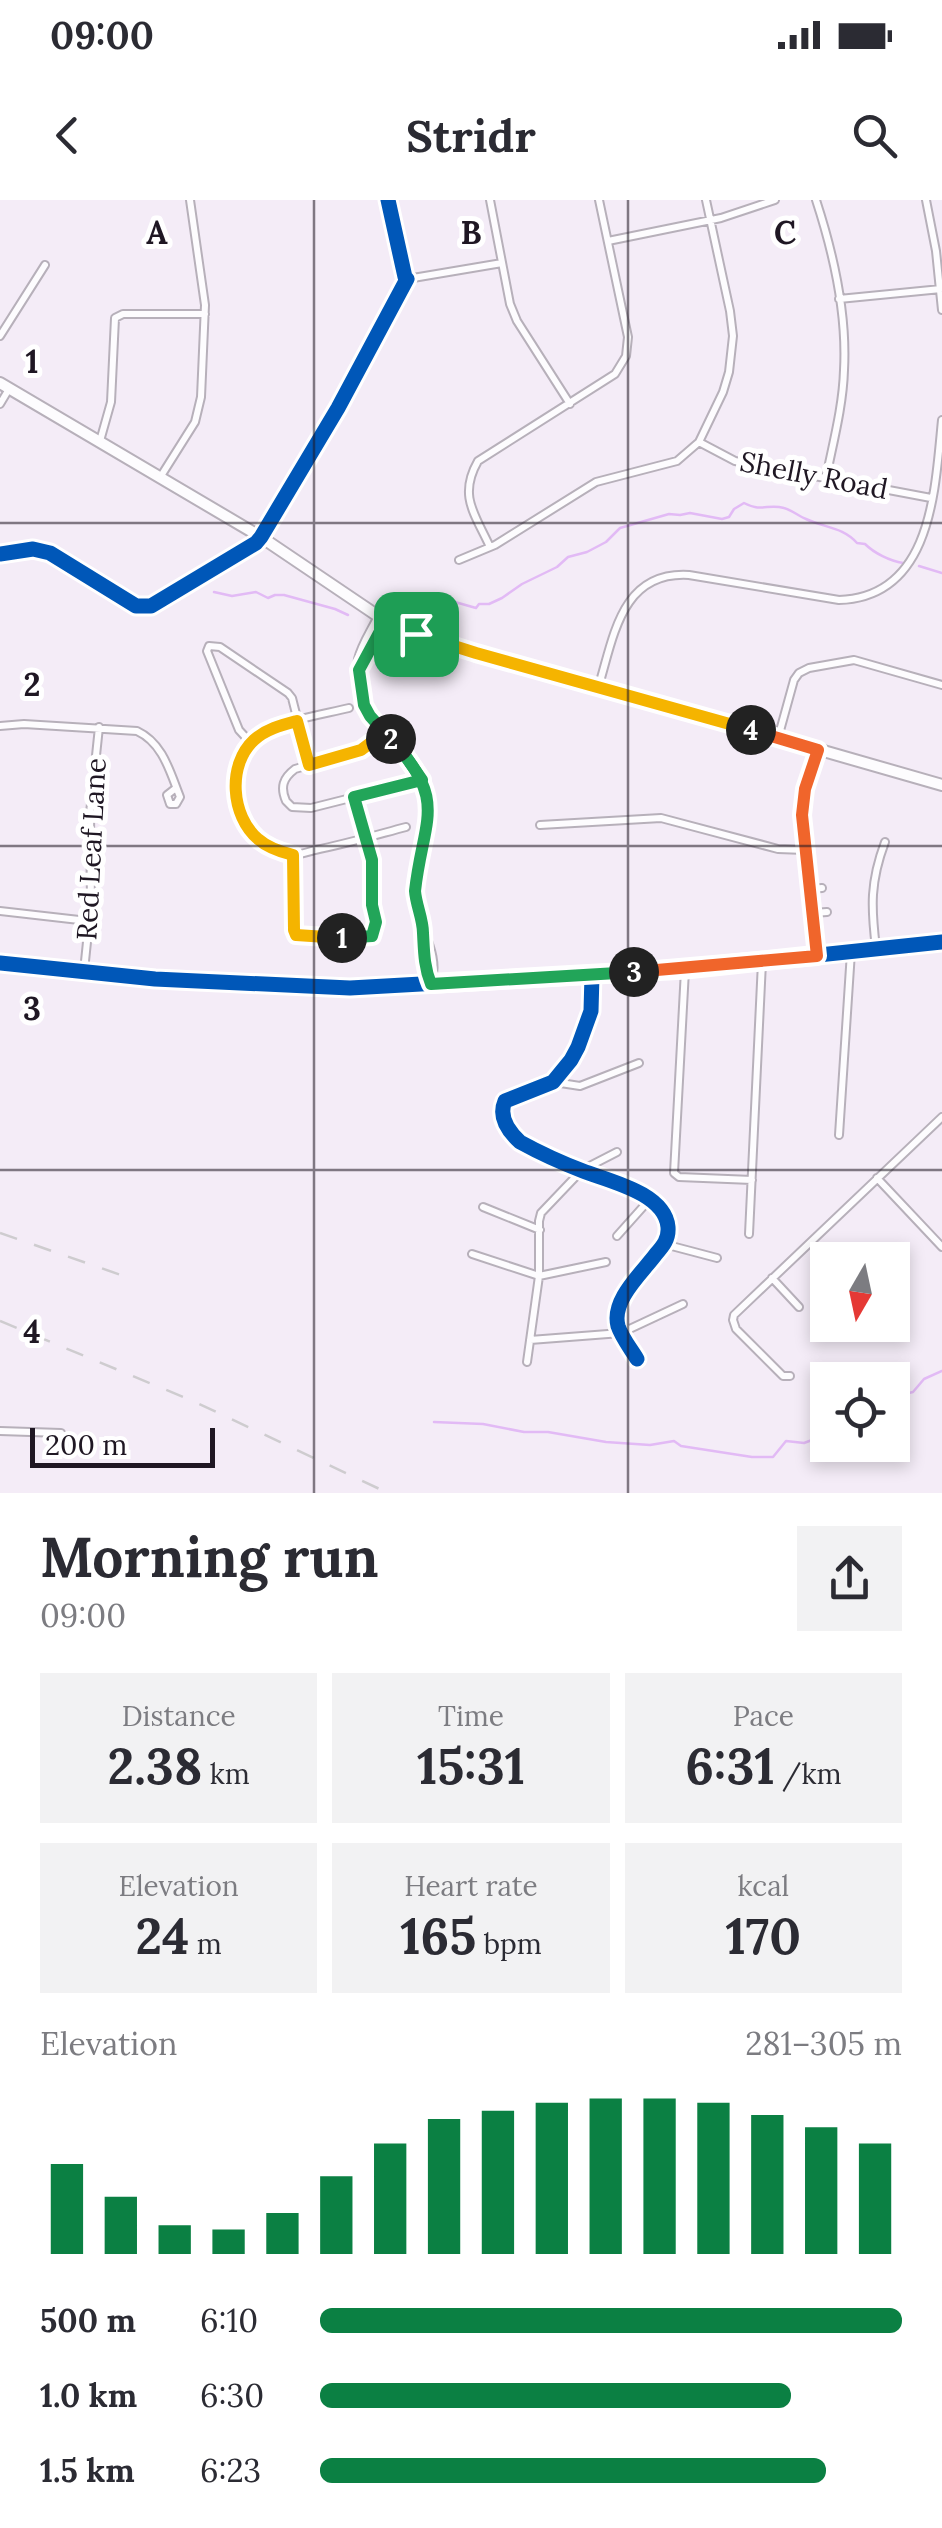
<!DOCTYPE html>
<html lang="en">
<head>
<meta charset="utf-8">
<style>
	body { margin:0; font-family:Lora,serif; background:#f2f2f3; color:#2b2b33; height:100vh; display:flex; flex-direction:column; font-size:38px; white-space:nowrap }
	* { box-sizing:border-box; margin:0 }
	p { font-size:32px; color:#7c7c81 }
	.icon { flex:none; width:55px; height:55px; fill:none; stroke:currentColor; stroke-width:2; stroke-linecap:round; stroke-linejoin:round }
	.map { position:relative; height:1293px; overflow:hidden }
	.sheet { display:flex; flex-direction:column; background:#fff; flex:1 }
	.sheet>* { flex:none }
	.needle { width:65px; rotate:189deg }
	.buttons { position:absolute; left:810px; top:1042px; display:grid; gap:20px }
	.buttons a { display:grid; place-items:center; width:100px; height:100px; border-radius:0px; background:#fff; box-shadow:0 5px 15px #0003; font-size:50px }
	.scale { position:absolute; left:30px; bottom:25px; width:185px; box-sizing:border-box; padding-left:10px; border:5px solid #1f1723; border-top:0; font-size:28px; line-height:35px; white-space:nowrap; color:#1f1723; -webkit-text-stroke:8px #fff; paint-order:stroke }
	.pin { position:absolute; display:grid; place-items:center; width:85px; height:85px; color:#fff; margin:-42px; border-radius:20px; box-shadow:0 5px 15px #0006 }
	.km { position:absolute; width:50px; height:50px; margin:-25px; border-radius:50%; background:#222; color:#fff; font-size:28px; line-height:50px; text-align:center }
	.round { display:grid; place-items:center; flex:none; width:105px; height:105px; border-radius:0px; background:#f2f2f3 }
	.head { display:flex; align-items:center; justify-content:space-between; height:170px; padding:0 40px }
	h1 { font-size:55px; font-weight:700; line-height:75px }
	.figures { display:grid; grid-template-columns:repeat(3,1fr); gap:15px; height:170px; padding:10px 40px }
	.figures div { display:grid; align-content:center; border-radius:0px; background:#f2f2f3; text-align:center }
	.figures b { font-size:50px; font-weight:700 }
	.figures small { font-size:28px; font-weight:400 }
	.figures p { font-size:28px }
	.chart { height:280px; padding:20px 40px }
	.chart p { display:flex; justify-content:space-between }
	.chart svg { width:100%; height:180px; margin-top:10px; stroke:#0b8043; stroke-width:6 }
	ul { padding:0 40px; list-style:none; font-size:32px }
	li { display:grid; grid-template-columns:160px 120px 1fr; align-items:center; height:75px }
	li i { height:25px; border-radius:12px; background:#0b8043 }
	.status { display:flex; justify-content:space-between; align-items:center; height:70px; padding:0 50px; background:#fff; direction:ltr }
	.status svg { height:28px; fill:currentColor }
	header { display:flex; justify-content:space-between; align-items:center; height:130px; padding:0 40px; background:#fff; font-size:45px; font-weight:700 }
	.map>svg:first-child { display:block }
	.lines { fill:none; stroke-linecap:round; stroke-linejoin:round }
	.stream { stroke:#e2baf5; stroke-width:2.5 }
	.street-casing { stroke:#b7b0ba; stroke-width:10 }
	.primary-casing { stroke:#b7b0ba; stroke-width:14 }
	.street { stroke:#fdfcfe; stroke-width:6 }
	.primary { stroke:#fdfcfe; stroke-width:10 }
	.rail { stroke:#cecccf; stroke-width:2.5; stroke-dasharray:18 18; stroke-linecap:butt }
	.cycleway-casing { stroke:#fff; stroke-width:21 }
	.cycleway { stroke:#0057b8; stroke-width:15 }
	.split-1-casing { stroke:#fff; stroke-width:20 }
	.split-2-casing { stroke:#fff; stroke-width:20 }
	.split-3-casing { stroke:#fff; stroke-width:20 }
	.split-4-casing { stroke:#fff; stroke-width:20 }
	.split-5-casing { stroke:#fff; stroke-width:20 }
	.split-1 { stroke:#22a559; stroke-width:12 }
	.split-2 { stroke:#f5b400; stroke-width:12 }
	.split-3 { stroke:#22a559; stroke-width:12 }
	.split-4 { stroke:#f0652b; stroke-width:12 }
	.split-5 { stroke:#f5b400; stroke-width:12 }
	.grid { fill:none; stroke:#1f1723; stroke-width:2.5; stroke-opacity:0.55 }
	.labels { text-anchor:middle; stroke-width:10; stroke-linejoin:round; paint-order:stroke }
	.street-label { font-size:28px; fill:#1f1723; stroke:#fff }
	.grid-label { font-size:32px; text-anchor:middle; font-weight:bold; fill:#1f1723; stroke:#fff; stroke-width:10; stroke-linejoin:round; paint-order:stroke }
</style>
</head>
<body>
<div class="status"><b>09:00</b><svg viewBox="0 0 49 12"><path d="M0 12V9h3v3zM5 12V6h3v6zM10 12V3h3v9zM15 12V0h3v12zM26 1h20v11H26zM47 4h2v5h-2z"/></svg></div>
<header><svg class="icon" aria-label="back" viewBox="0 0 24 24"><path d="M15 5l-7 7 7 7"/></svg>Stridr<svg class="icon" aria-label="search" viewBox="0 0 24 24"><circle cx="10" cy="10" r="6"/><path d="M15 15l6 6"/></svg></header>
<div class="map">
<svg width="942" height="1293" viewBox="0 0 942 1293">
	<rect width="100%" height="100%" fill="#f4ecf7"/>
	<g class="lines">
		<path class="stream" d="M919 366 942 373
			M214 392 232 396 256 392 268 398 275 395H284L335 409 348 415
			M409 420 419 406H432L448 400 476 408 479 404H489L502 398 522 384 557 367 568 357 587 352 606 342 620 328 669 314 680 315 690 313 722 319 729 317 734 309 744 303C763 313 767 303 784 308 792 310 798 316 806 319 825 328 843 327 857 343L865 344C874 353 890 361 903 363
			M892 1197 913 1192 924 1179 942 1171
			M434 1222 483 1224 524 1232H548L606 1242 650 1245 674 1241 681 1246 752 1257H773L786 1241 804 1243 828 1234"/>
		<defs>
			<path id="street" d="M490 0 510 104 517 121 570 204
				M816 0C833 52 847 115 844 170 843 206 833 243 826 278
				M926 0 936 51 942 110
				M608 41 721 18 775 0
				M407 79 502 63
				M839 99 941 89
				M0 136 45 65
				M0 204 9 189
				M100 241 111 202 115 118 123 114H205
				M699 242 735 261 931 298
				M161 276 195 222 201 197 205 105 190 0
				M490 347C475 314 458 296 478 261L615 174 626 156 628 137 599 0
				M0 354 33 349 50 353 136 406H151L256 343 261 337 338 208 407 79 405 77 388 0
				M459 360 495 345 596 282 677 261 699 242 723 192 729 172 733 136 730 111 706 0
				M378 416C372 429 361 445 358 459 357 464 359 469 359 474 359 484 360 496 364 505 376 536 417 554 427 593 436 629 411 665 415 700 419 728 441 755 431 783
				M360 469 386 420
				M599 485C614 435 622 371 689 375L839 400C932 397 935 290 942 220
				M349 508C321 515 275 521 254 540 217 574 239 653 292 655 299 655 308 652 315 650 346 644 376 635 406 627
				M0 526 24 524 137 531C163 543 170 572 180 597L176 604H170L167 595 176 588
				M385 532 361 550 295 569C283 578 280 587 286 601L292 607 311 608 422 580
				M778 538 794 480 799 473 809 468 854 460 942 485
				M251 543 239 530 207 451 209 446 220 447 288 493 292 498 309 565
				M540 625 661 618 778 649 805 650
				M293 656V730L296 735 330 738 372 736 376 723 372 705V659L354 597
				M810 689 822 688
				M0 711 88 721
				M813 713 827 712
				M424 732C422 749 424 767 431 783
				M876 748C871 707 870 682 885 642
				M817 755 802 615 805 589 818 550
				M685 770 674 973 679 977 752 980
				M84 771 91 703 90 613 99 527
				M592 775 591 811 578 847 571 860 553 882 505 901C498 917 508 931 520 942 540 953 562 963 583 971 609 981 665 993 668 1027 669 1039 663 1046 656 1054 642 1073 611 1100 618 1126 622 1138 631 1149 637 1159
				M554 882 580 886 639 863
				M839 935 851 752
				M877 978 942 1047
				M483 1007 540 1030
				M749 1034 762 762
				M617 1036 650 999
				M664 1044 717 1058
				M472 1054 539 1076 606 1062
				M772 1078 799 1107
				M530 1140 621 1133 683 1104
				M527 1162 539 1076V1021L541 1013 582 970 617 952
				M790 1176H783L736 1129 733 1120 734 1115 942 917
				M0 1231 61 1233"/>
			<path id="primary" d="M0 183 261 337 378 416 416 434 942 585
				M0 763 155 779 350 788 686 769 942 742"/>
		</defs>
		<use href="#street" class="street-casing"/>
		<use href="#primary" class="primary-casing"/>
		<use href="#street" class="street"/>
		<use href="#primary" class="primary"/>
		<path class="rail" d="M0 1033 121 1075
			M0 1121 193 1201 388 1293"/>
		<defs>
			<path id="cycleway" d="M0 354 33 349 50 353 136 406H151L256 343 261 337 338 208 407 79 405 77 388 0
				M0 763 155 779 350 788 686 769 942 742
				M592 775 591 811 578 847 571 860 553 882 505 901C498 917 508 931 520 942 540 953 562 963 583 971 609 981 665 993 668 1027 669 1039 663 1046 656 1054 642 1073 611 1100 618 1126 622 1138 631 1149 637 1159"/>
		</defs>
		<use href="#cycleway" class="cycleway-casing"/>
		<use href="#cycleway" class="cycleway"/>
	</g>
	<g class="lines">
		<defs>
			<path id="split-1" d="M342 738 372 736 376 722 372 705V660L354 597 422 580 404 554 370 516 364 505 359 470 386 420 416 434"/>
			<path id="split-2" d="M342 738 296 735 294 730 293 655C281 652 268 648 258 639 231 616 227 565 254 540 266 529 282 525 297 521L309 565 361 550 385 532 391 539"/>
			<path id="split-3" d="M391 539C449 602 423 618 415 691 416 705 423 719 423 733 424 751 424 767 431 784L634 772"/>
			<path id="split-4" d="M634 772 817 756 802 615 805 589 818 550 751 530"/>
			<path id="split-5" d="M416 434 476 453 751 530"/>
		</defs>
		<use href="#split-1" class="split-1-casing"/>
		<use href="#split-2" class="split-2-casing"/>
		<use href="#split-3" class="split-3-casing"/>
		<use href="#split-4" class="split-4-casing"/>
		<use href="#split-5" class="split-5-casing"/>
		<use href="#split-1" class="split-1"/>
		<use href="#split-2" class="split-2"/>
		<use href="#split-3" class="split-3"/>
		<use href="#split-4" class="split-4"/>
		<use href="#split-5" class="split-5"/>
	</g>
	<path class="grid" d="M314 0V1293M628 0V1293M0 323H942M0 646H942M0 970H942"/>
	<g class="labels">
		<g class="street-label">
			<text transform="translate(814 275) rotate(11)" y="10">Shelly Road</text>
			<text transform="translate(91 649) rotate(-87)" y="10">Red Leaf Lane</text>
		</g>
	</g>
	<g class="grid-label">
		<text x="157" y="44">A</text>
		<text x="471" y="44">B</text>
		<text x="785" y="44">C</text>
		<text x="32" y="173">1</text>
		<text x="32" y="496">2</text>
		<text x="32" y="820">3</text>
		<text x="32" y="1143">4</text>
	</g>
</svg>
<div class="buttons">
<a><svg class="needle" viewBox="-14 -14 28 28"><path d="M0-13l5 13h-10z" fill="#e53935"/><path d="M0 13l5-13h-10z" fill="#7c7c81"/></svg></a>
<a><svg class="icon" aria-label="locate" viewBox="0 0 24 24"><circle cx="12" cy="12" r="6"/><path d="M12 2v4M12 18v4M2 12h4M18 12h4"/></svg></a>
</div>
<div class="scale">200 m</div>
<div class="pin" style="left:416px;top:434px;background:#1e9e55"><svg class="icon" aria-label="arrive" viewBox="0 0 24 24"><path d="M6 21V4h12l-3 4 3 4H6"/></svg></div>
<b class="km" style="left:342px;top:738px">1</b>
<b class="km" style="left:391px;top:539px">2</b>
<b class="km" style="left:634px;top:772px">3</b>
<b class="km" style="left:751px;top:530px">4</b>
</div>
<section class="sheet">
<div class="head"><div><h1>Morning run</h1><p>09:00</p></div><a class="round"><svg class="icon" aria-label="share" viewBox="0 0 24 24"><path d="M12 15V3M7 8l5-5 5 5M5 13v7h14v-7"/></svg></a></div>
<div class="figures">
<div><p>Distance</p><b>2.38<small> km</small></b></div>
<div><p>Time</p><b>15:31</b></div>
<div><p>Pace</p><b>6:31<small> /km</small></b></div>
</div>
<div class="figures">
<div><p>Elevation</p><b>24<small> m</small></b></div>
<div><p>Heart rate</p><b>165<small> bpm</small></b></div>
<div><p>kcal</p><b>170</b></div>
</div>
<div class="chart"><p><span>Elevation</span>281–305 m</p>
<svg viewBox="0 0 160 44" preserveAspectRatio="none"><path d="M5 44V22M15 44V30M25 44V37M35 44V38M45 44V34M55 44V25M65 44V17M75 44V11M85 44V9M95 44V7M105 44V6M115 44V6M125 44V7M135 44V10M145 44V13M155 44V17"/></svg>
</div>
<ul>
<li><b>500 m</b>6:10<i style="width:100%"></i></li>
<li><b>1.0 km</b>6:30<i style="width:81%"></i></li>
<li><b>1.5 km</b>6:23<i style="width:87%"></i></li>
</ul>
</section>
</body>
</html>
